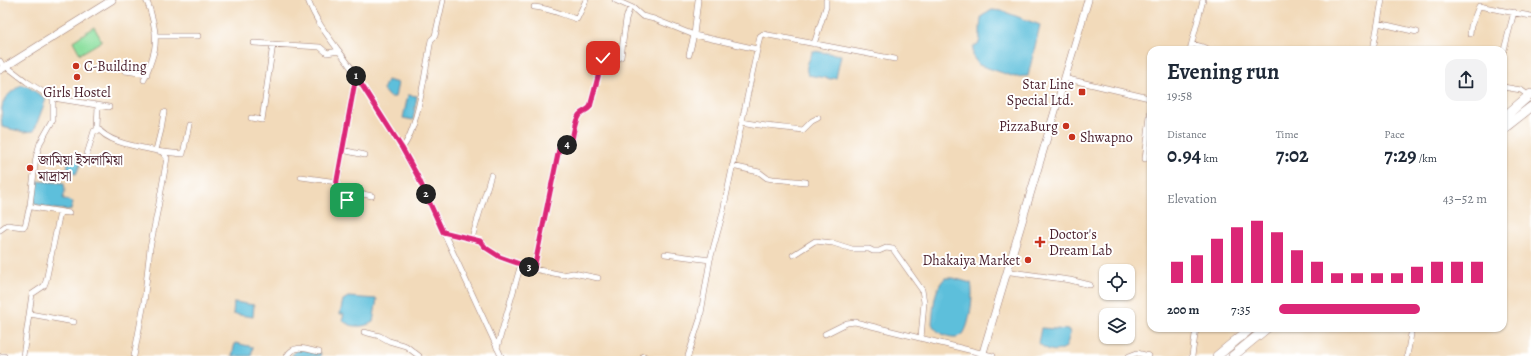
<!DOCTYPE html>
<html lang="en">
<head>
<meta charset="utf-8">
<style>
	body { margin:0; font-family:Alegreya,"Noto Serif Bengali",serif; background:#f2f2f3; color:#1f2937; height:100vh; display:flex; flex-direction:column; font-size:15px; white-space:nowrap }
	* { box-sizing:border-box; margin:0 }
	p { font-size:13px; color:#747a83 }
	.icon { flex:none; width:22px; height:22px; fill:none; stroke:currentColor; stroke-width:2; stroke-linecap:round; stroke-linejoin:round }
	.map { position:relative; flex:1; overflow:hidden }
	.sheet { position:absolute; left:1147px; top:46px; width:360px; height:286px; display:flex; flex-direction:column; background:#fff; border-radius:12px; box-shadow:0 1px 3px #0004 }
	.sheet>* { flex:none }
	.buttons { position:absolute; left:1099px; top:264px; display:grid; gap:8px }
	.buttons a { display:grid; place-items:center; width:36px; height:36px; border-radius:8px; background:#fff; box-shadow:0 1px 3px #0004; font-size:20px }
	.pin { position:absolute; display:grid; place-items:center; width:34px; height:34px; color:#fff; margin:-17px; border-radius:8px; box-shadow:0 2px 6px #0006 }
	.km { position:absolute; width:20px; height:20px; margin:-10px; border-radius:50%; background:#222; color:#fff; font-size:11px; line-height:20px; text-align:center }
	.round { display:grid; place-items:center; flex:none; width:42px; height:42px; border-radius:12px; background:#f2f2f3 }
	.headline { display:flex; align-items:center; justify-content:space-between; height:68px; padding:0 20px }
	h1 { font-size:22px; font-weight:600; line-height:30px }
	.stats { display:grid; grid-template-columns:repeat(3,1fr); gap:6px; height:68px; padding:4px 20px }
	.stats div { display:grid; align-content:center }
	.stats b { font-size:20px; font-weight:600 }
	.stats small { font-size:11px; font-weight:400 }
	.stats p { font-size:11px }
	.chart { height:112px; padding:8px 20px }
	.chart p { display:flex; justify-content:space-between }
	.chart svg { width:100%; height:72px; margin-top:4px; stroke:#db2777; stroke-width:6 }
	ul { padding:0 20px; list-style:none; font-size:13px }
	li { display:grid; grid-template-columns:64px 48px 1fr; align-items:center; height:30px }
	li i { height:10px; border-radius:5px; background:#db2777 }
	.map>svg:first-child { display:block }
	.green { fill:#8ee0a0; stroke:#6c8066 }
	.water { fill:#5dbfdb; stroke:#546f83 }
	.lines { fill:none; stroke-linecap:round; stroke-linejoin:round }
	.street-casing { stroke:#9e7c72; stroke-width:6 }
	.secondary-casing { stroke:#9e7c72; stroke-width:8 }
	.highway-casing { stroke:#9e7c72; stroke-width:10 }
	.street { stroke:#fff; stroke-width:5 }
	.secondary { stroke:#fff; stroke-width:7 }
	.highway { stroke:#fff; stroke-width:9 }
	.route-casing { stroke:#fff; stroke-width:8 }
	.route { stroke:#db2777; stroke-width:5 }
	.poi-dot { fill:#c8321e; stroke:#fff; stroke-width:1.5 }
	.labels { text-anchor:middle; stroke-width:4; stroke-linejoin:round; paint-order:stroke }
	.poi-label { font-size:14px; fill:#4a1f2b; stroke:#fff; text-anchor:start }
</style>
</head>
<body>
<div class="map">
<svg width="1531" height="356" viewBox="0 0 1531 356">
	<rect width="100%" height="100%" fill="#fff"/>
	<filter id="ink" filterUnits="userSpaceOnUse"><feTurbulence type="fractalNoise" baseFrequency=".025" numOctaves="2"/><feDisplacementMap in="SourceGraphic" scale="8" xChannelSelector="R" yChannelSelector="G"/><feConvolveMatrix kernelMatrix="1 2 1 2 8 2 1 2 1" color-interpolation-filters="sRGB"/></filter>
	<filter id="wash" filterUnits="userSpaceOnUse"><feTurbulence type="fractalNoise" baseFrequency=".012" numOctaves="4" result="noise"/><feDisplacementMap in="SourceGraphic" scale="16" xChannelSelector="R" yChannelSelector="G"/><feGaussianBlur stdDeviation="0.9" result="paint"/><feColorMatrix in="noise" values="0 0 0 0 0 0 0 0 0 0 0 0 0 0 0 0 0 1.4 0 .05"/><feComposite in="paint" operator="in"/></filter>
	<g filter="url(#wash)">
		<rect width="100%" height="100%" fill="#f2daba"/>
		<path class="green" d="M94 27 102 41 80 54 73 41Z"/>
		<path class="water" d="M992 10 1002 11 1040 25 1028 76 1015 77 979 65 973 57V47L979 43C981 33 979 25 982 16Z
			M813 51 841 55 836 78 831 79 808 75C804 66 810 60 813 51Z
			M387 80 398 83 395 97H389L383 90Z
			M21 85 27 86 46 99 34 131 24 132 2 127C0 103 2 98 21 85Z
			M408 95 417 96 413 120 403 118Z
			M70 158H75L80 161V165L76 174 67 172 68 162Z
			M36 181 64 183 65 191 63 199 73 202 71 210 55 209 34 204Z
			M945 278H953L971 283C974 293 970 325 963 334 955 342 934 333 932 323 934 307 933 290 945 278Z
			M348 297 377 299 373 322C363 328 351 328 342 320L344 314H340L343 300Z
			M234 302 254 305 253 317 233 314Z
			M1041 328 1069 330 1070 334 1066 347C1055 354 1047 350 1038 343Z
			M235 343 253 347 251 356H232Z
			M299 349 321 353 320 356H292L294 352Z"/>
	</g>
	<g filter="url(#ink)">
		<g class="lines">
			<defs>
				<path id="street" d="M308 0C318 28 340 50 356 75 377 108 398 140 417 175L501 356
					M615 0 633 8 642 16 654 19 694 35 757 49
					M534 7C549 8 563 15 577 19L586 0
					M1378 23 1417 32
					M1470 34 1471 26 1479 6 1531 16
					M156 36H198
					M254 43 320 47 327 53 339 51
					M814 44 826 7V0
					M1192 44 1206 48 1205 50
					M1190 50 1203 0
					M1373 50 1382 0
					M1504 50 1514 12
					M689 55 694 35 698 0
					M0 61 4 68
					M6 66 27 82 53 98 109 107
					M125 71 147 74
					M1068 79 1149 98 1151 103
					M144 80C153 57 159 46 153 21 151 14 150 7 146 0
					M1503 87 1521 90 1529 96
					M98 106 97 127C108 144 142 147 162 152L167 158 158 208 150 248 144 303 134 356
					M251 118 262 120 273 44
					M742 122C762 126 782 128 803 130L812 121 818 118
					M402 148C418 131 426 65 431 40L435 36 443 0
					M156 150 161 130 164 112
					M342 150 365 155
					M163 152 183 154 189 125
					M87 154 94 131 99 129
					M1145 159 1151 108
					M732 166 759 172 767 178 773 179 806 182
					M301 177 337 182
					M336 188 372 196
					M336 191 342 150 356 76
					M347 200 349 191
					M30 205 32 207 69 213
					M0 230 7 225 23 227 25 226 30 205 36 157 40 143 53 120V98
					M443 232 480 241 486 248 500 257 534 269 563 275 573 273 598 278
					M472 238 491 175
					M665 254 710 260
					M793 255 815 241 833 243 852 249H869L873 251H879L886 248 893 249 922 290 924 302 921 338
					M534 269 559 149 563 146 569 145 571 143C575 134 574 122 579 115 582 111 587 111 590 107L603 58 604 57 618 59 621 57 626 19 630 7
					M1011 272 1070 280 1090 285
					M30 314 74 322
					M364 332 380 336 389 341 406 346 419 356
					M825 334 847 323 855 322 993 356
					M497 348 521 264
					M2 356H4
					M23 356 32 294 44 286 46 281 60 212
					M287 356C294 343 307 350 319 352
					M643 356H644
					M688 356 700 319 710 260 722 216 760 36 763 34 895 59
					M1129 356 1137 353 1149 356
					M1192 356 1196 328
					M1407 356 1411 334"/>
				<path id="secondary" d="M0 70 112 0
					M982 356 1088 0"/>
				<path id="highway" d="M1503 118 1531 94
					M1503 129 1531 107
					M1217 356 1251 328
					M1233 356 1267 328"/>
			</defs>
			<use href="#street" class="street-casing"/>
			<use href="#secondary" class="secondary-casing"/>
			<use href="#highway" class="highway-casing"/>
			<use href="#street" class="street"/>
			<use href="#secondary" class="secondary"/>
			<use href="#highway" class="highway"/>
		</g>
	</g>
	<g class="lines" filter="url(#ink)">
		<defs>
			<path id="route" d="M347 200 349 191 336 188 337 180 356 76 402 148 417 175 443 232 480 241 486 248 500 257 534 269 559 149 562 146 569 145 571 143C574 134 574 122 579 115 582 111 587 111 590 107L603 58"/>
		</defs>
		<use href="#route" class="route-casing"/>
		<use href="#route" class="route"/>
	</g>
	<g class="poi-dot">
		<circle cx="76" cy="66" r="4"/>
		<circle cx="77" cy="77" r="4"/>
		<rect x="1078" y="88" width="8" height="8" rx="2"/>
		<circle cx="1066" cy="126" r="4"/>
		<circle cx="1072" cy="137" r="4"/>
		<circle cx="30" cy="168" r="4"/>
		<path d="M1038 236h4v4h4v4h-4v4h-4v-4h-4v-4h4z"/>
		<circle cx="1028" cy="260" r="4"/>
	</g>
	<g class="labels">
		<g class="poi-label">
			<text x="84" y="71">C-Building</text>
			<text x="1074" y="89" text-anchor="end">Star Line<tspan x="1074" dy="16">Special Ltd.</tspan></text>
			<text x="77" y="97" text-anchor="middle">Girls Hostel</text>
			<text x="1058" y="131" text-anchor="end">PizzaBurg</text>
			<text x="1080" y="142">Shwapno</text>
			<text x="38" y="165">জামিয়া ইসলামিয়া<tspan x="38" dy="16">মাদ্রাসা</tspan></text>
			<text x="1049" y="239">Doctor's<tspan x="1049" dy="16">Dream Lab</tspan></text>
			<text x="1020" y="265" text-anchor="end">Dhakaiya Market</text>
		</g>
	</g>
</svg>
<div class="buttons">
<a><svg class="icon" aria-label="locate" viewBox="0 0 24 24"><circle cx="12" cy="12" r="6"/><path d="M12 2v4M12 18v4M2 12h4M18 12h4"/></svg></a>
<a><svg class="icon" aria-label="layers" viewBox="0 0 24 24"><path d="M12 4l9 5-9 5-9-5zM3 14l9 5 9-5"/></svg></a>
</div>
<div class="pin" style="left:347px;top:200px;background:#1e9e55"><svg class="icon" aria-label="arrive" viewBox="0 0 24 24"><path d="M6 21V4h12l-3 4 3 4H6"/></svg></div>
<div class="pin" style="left:603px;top:58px;background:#d93025"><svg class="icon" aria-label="check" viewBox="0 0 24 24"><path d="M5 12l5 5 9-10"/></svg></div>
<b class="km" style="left:356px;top:76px">1</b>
<b class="km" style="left:426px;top:194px">2</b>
<b class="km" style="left:529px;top:267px">3</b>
<b class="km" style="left:567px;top:145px">4</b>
<section class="sheet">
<div class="headline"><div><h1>Evening run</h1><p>19:58</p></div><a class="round"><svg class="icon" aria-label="share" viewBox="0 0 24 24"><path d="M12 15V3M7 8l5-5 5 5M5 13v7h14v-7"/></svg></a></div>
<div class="stats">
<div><p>Distance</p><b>0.94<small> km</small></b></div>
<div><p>Time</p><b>7:02</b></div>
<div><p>Pace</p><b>7:29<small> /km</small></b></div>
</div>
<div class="chart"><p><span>Elevation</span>43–52 m</p>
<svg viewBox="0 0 160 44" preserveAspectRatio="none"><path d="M5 44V31M15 44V27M25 44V17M35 44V10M45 44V6M55 44V13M65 44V24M75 44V31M85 44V38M95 44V38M105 44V38M115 44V38M125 44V34M135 44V31M145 44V31M155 44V31"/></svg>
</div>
<ul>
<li><b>200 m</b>7:35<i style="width:68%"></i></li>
</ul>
</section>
</div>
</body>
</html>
